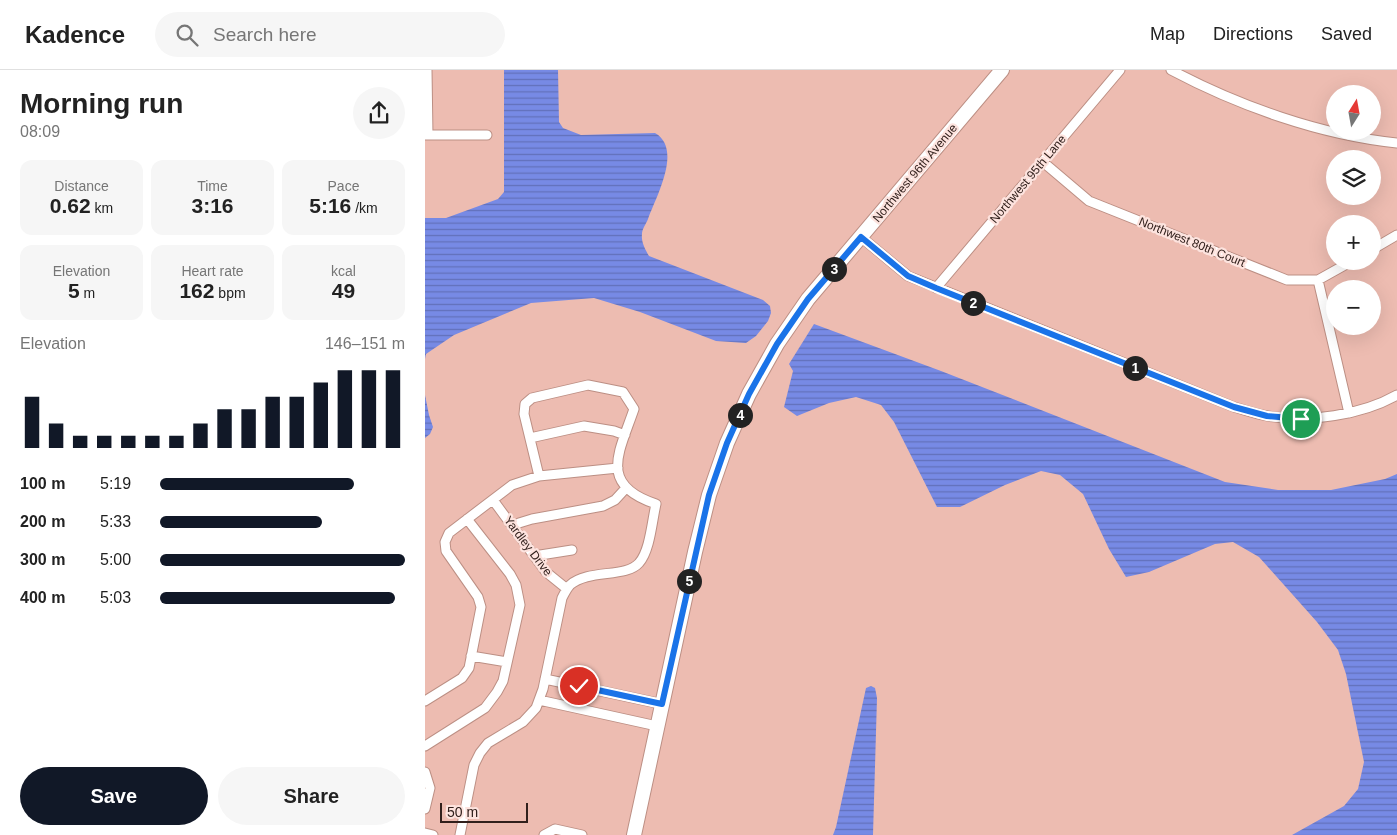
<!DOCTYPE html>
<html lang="en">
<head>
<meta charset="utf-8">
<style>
	body { margin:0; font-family:Arial,sans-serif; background:#f6f6f6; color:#222; height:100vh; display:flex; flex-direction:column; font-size:19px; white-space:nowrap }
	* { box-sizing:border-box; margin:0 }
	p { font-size:16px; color:#767676 }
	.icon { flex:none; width:28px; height:28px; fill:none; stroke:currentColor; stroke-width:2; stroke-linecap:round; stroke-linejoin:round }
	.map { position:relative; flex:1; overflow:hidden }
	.drawer { display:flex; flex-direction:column; background:#fff; width:425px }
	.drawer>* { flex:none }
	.needle { width:32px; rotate:11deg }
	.fabs { position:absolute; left:901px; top:15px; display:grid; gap:10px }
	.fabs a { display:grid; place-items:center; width:55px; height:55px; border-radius:50%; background:#fff; box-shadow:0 5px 20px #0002; font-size:25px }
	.scale { position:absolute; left:15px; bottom:12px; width:88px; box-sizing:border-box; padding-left:5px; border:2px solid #31201c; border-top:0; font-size:14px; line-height:18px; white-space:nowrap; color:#31201c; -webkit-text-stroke:4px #fde3de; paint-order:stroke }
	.pin { position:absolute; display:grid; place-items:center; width:42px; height:42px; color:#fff; margin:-21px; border:2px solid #fff; border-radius:50%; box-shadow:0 1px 5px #0007 }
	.km { position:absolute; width:25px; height:25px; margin:-12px; border-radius:50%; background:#222; color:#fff; font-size:14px; line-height:25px; text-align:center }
	.round { display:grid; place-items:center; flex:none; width:52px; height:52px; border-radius:26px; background:#f6f6f6 }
	.head { display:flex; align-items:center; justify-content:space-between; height:85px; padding:0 20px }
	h1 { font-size:28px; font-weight:800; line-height:38px }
	.metrics { display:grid; grid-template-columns:repeat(3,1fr); gap:8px; height:85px; padding:5px 20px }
	.metrics div { display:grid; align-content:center; border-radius:12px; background:#f6f6f6; text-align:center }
	.metrics b { font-size:21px; font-weight:800 }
	.metrics small { font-size:14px; font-weight:400 }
	.metrics p { font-size:14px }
	.chart { height:140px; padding:10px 20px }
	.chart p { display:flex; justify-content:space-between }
	.chart svg { width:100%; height:90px; margin-top:5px; stroke:#111827; stroke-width:6 }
	.primary-button { display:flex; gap:10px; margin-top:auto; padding:10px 20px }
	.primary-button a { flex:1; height:58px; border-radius:30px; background:#111827; color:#fff; font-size:20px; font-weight:800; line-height:58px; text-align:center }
	.primary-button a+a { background:#f6f6f6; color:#222 }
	ul { padding:0 20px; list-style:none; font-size:16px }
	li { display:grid; grid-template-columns:80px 60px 1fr; align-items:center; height:38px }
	li i { height:12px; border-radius:6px; background:#111827 }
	header { display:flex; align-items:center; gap:30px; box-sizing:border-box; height:70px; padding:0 25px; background:#fff; border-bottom:1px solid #e0e0e0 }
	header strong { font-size:24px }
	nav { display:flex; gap:28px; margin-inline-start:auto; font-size:18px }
	.search { width:350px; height:45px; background:#f6f6f6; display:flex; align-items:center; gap:12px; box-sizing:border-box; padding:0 18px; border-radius:28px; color:#767676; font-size:19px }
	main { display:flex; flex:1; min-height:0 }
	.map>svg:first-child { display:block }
	.water { fill:url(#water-rules) }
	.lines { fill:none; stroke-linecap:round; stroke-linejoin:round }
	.street-casing { stroke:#bc8f84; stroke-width:11 }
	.secondary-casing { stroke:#bc8f84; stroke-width:16 }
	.street { stroke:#fff; stroke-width:9 }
	.secondary { stroke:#fff; stroke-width:14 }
	.route-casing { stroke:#fff; stroke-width:10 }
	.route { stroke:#1a73e8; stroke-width:6 }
	.labels { text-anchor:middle; stroke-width:4.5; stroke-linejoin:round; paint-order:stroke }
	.street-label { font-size:12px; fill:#31201c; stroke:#fde3de }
</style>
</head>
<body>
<header>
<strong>Kadence</strong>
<div class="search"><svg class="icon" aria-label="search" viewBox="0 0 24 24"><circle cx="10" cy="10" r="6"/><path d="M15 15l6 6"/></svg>Search here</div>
<nav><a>Map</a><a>Directions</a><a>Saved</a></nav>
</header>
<main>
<section class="drawer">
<div class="head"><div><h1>Morning run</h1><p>08:09</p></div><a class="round"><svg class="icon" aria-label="share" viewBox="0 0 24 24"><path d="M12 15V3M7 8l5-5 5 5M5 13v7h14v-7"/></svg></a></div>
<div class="metrics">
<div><p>Distance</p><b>0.62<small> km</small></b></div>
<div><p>Time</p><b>3:16</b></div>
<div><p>Pace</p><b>5:16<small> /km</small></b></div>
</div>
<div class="metrics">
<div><p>Elevation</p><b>5<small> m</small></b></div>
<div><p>Heart rate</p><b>162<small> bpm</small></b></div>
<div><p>kcal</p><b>49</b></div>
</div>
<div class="chart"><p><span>Elevation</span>146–151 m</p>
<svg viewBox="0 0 160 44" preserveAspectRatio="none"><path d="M5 44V19M15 44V32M25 44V38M35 44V38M45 44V38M55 44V38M65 44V38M75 44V32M85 44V25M95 44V25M105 44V19M115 44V19M125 44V12M135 44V6M145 44V6M155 44V6"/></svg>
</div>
<ul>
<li><b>100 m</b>5:19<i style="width:79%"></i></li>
<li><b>200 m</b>5:33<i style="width:66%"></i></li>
<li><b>300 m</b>5:00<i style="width:100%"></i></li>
<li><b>400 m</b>5:03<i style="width:96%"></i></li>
</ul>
<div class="primary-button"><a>Save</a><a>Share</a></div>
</section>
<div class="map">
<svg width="972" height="765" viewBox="0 0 972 765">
	<defs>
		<pattern id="water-rules" width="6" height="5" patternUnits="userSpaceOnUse" patternTransform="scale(1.25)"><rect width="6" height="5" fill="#778ae5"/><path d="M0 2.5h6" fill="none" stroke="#6270b9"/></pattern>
	</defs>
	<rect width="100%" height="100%" fill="#edbcb1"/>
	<path class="water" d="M79 0H133L134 52 138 58 156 65 230 63C258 79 231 127 223 149 221 154 217 159 217 164 216 172 220 179 224 186L338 230 345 236 346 243 343 251 331 266 321 273 291 271 215 242 169 228 106 233 29 265 1 284 0 289V148H21L73 129 79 122Z
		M389 254 516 301 800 412 853 420H906L960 409 972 404V765H867L919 736 933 719 939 692 921 604 913 580 892 552 834 487 808 472 790 474 724 502 701 507 684 479 658 424 635 405 616 401 580 415 535 437H512L469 352 456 335 431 327 404 333 372 346 359 337 368 301 364 294Z
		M0 325 4 345 8 357 5 364 0 368Z
		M446 616 450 618 452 628 448 765H408L411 757 441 618Z"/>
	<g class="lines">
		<defs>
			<path id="street" d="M2 0 3 65
				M746 0C814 36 895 65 972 73
				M0 65H62
				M618 92 664 131 862 210H893L927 191
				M436 167 483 206 809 337C820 340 831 344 843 346 883 353 937 345 972 325
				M948 179 972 165
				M893 210 924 343
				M511 218 695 0
				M105 368 159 356 189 361 200 365
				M68 430 121 502 142 519
				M88 457 94 453 107 449 178 436 190 430 201 418
				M109 486 147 480
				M46 586 82 592
				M120 609 237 634
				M114 630 232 656
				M0 631 37 608 44 598 56 537 53 527 21 481 20 472 24 463 87 415 114 406 193 398
				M157 639V632L163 618
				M0 676 60 638 72 622 78 611 95 535 91 515 85 504 42 449
				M0 702 5 718 0 739
				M0 763 8 765
				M35 765 49 695 55 683 63 673 98 652 111 638 118 619 137 528C139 524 142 518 145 515 163 499 201 508 214 493 225 481 227 451 231 434 173 415 194 383 209 339L198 322 163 315 107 328 100 334 99 344 114 406
				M119 765 130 759 157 765"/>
			<path id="secondary" d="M209 765 270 482 284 425 302 373 324 324 352 274 383 229 577 0"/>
		</defs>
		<use href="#street" class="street-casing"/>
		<use href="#secondary" class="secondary-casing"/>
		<use href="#street" class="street"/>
		<use href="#secondary" class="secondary"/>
	</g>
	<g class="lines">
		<defs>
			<path id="route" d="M154 616 237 634 284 425 302 373 324 324 352 274 383 229 436 167 483 206 511 218 809 337 842 346 876 349"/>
		</defs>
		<use href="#route" class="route-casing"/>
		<use href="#route" class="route"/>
	</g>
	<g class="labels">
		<g class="street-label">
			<text transform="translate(490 103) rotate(-50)" y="4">Northwest 96th Avenue</text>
			<text transform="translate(603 109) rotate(-50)" y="4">Northwest 95th Lane</text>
			<text transform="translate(767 172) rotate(22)" y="4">Northwest 80th Court</text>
			<text transform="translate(103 476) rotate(53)" y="4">Yardley Drive</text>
		</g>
	</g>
</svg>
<div class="fabs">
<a><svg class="needle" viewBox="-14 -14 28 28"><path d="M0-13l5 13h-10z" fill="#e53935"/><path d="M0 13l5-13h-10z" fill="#767676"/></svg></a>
<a><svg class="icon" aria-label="layers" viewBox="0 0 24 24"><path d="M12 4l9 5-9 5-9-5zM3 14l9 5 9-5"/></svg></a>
<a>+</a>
<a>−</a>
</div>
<div class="scale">50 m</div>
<div class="pin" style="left:876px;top:349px;background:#1e9e55"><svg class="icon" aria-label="arrive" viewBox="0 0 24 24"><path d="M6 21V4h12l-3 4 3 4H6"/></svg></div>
<div class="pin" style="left:154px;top:616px;background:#d93025"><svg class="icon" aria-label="check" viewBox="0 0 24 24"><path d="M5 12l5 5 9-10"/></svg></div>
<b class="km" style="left:710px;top:298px">1</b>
<b class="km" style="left:548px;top:233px">2</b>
<b class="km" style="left:409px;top:199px">3</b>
<b class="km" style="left:315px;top:345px">4</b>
<b class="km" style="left:264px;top:511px">5</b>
</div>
</main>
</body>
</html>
